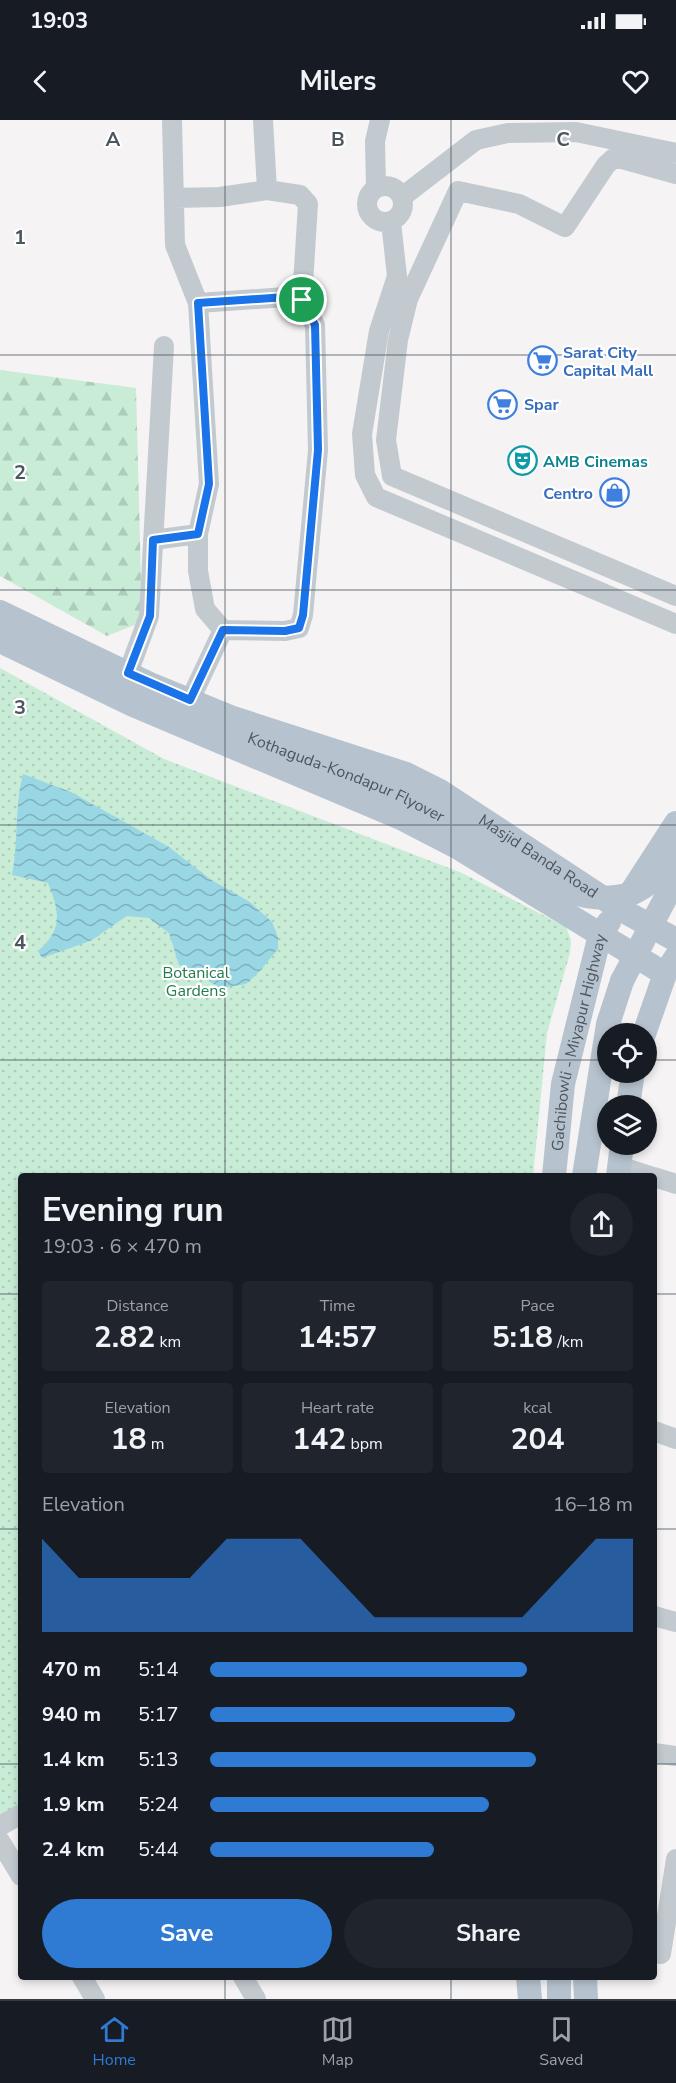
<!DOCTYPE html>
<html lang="en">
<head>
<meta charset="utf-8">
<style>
	body { margin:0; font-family:"Nunito Sans",sans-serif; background:#20242c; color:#f1f3f6; height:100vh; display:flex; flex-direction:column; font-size:22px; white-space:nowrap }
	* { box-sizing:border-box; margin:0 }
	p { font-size:20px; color:#9ea1a6 }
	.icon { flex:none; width:33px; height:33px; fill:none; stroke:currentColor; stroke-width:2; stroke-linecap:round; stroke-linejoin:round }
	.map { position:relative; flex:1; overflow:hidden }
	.drawer { position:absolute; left:18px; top:1053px; width:639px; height:807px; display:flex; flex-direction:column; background:#171b24; border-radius:6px; box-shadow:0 3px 9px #0003 }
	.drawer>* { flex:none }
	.tools { position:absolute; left:597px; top:903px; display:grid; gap:12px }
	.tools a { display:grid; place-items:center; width:60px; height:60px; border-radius:50%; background:#171b24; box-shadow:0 3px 9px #0003; font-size:30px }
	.pin { position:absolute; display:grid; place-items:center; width:51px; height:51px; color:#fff; margin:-26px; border:3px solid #fff; border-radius:50%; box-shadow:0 2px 6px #0007 }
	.round { display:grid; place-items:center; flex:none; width:63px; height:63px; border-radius:32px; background:#20242c }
	.headline { display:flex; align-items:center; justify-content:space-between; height:102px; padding:0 24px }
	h1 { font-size:33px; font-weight:700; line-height:45px }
	.figures { display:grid; grid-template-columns:repeat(3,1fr); gap:9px; height:102px; padding:6px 24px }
	.figures div { display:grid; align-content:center; border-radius:6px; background:#20242c; text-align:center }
	.figures b { font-size:30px; font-weight:700 }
	.figures small { font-size:16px; font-weight:400 }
	.figures p { font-size:16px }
	.chart { height:168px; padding:12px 24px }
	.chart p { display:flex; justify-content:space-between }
	.chart svg { width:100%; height:108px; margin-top:6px; fill:#2f7ad3; opacity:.7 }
	.primary-button { display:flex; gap:12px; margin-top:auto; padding:12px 24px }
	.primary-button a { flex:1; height:69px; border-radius:36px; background:#2f7ad3; color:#fff; font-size:24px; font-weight:700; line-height:69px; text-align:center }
	.primary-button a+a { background:#20242c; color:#f1f3f6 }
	ul { padding:0 24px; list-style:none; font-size:20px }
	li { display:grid; grid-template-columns:96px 72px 1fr; align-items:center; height:45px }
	li i { height:15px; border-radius:8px; background:#2f7ad3 }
	.status { display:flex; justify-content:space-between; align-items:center; height:42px; padding:0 30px; background:#171b24; direction:ltr }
	.status svg { height:16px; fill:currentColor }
	header { display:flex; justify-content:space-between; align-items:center; height:78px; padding:0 24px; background:#171b24; font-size:27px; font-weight:700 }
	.dock { display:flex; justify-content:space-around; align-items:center; height:84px; border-top:2px solid #363941; background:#171b24; font-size:16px; color:#9ea1a6 }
	.dock a { display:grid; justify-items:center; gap:3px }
	.dock .active { color:#2f7ad3 }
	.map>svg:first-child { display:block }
	.grass { fill:url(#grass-dots) }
	.forest { fill:url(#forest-firs) }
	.water { fill:url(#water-waves) }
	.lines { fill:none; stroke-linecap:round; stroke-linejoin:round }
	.minor { stroke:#c2cad0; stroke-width:20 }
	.major { stroke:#b6c3ce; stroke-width:24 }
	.major-bridge { stroke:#b6c3ce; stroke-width:24 }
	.route-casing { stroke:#fff; stroke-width:12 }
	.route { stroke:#1a73e8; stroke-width:8 }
	.grid { fill:none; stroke:#4c565f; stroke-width:1.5; stroke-opacity:0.55 }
	.labels { text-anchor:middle; stroke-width:4.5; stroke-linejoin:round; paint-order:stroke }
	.shop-label { font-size:16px; font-weight:bold; fill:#366cbe; stroke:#fff; text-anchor:start }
	.culture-label { font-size:16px; font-weight:bold; fill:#0d838f; stroke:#fff; text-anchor:start }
	.street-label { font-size:16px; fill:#4c565f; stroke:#fff }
	.park-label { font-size:16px; fill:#227b4c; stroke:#fff }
	.grid-label { font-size:20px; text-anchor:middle; font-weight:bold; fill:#4c565f; stroke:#fff; stroke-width:4.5; stroke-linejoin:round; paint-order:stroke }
</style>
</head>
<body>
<div class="status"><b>19:03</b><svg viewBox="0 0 49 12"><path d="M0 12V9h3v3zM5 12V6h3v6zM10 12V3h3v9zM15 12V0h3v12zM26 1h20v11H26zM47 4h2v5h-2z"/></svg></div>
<header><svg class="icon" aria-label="back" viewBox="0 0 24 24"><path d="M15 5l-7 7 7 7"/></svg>Milers<svg class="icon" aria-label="heart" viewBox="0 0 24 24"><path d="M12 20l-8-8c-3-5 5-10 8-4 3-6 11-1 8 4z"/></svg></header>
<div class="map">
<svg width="676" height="1879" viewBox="0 0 676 1879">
	<defs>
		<pattern id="grass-dots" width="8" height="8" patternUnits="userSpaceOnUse" patternTransform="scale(1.5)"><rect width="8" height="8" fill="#c8ecd5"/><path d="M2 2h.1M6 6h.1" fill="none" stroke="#adccb9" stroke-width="1.8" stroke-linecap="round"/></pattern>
		<pattern id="forest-firs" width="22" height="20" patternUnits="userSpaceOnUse" patternTransform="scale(1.5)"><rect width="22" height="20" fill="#c8ecd5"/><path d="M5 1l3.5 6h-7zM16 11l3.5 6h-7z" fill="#adccb9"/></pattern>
		<pattern id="water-waves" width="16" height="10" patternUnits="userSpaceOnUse" patternTransform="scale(1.5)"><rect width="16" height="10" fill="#99d7e5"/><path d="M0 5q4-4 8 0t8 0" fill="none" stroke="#7fb1bd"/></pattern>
	</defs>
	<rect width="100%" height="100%" fill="#f5f3f3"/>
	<path class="grass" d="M0 548 164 639 462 753 566 807 571 820 570 833 547 913 533 1056H21V1684L0 1695Z"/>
	<path class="forest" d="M0 250 136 268 142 502 107 516 0 456Z"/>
	<path class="water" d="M23 654 71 672 169 727 210 759 250 782 272 802 278 817V829L259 852 246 864 221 868 179 845 169 813 149 798 127 796 90 821 42 838 38 831C63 809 60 793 48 763L12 755C19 721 14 687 23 654Z"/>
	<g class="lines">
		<path class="minor" d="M172 0 175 125 198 183 209 364 198 414V451L205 489 223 510
			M263 0 267 70
			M367 84a18 18 0 1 1 36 0a18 18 0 1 1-36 0Z
			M376 68 375 21 380 0
			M402 77 476 20 508 13 576 12 676 33
			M174 78 220 77 267 70 300 75 308 84 302 180 315 205 318 330 303 495 299 508 285 511 223 510
			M391 102 397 156 379 211 362 314 365 355 376 377 676 504
			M198 183 286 177 302 180
			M392 356 386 320 398 220 408 179 458 71 519 84 565 107 606 45 615 37 676 54
			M392 356 676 476
			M153 420 198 414
			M128 553 149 496 164 226
			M190 580 223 510
			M619 1046 650 1056
			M654 1057 676 1064
			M654 1311 676 1319
			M654 1496 676 1502
			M654 1633 676 1636
			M0 1706 21 1694
			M0 1721 21 1756
			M661 1834 676 1739
			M82 1857 95 1879
			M243 1857 256 1879"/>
		<g class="major">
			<path id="s1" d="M0 492 150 564 233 598 406 654 440 671 620 789 676 820"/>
			<path d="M0 521 133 585 403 699 457 727 665 854"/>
			<path d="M630 774 676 703"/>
			<path d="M644 914 665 854 676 837"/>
			<path d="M628 986 633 952"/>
			<path id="s2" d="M554 1056 563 964 600 815 609 802"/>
			<path d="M584 1056 608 904 622 861"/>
			<path d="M618 1056 622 1024"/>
			<path d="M528 1857 530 1879"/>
			<path d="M585 1857 586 1879"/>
			<path d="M559 1879V1857"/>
		</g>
		<g class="major-bridge">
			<path id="s3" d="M0 506C93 558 193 595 292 633 327 646 364 658 398 674 433 691 469 710 502 730 531 748 559 774 594 777 637 782 653 762 676 732"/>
			<path d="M622 861 676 758"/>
		</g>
	</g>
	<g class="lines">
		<defs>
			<path id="route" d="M286 177 302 180 315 205 318 330 303 495 299 508 285 511 223 510 190 580 128 553 150 496 153 420 198 414 209 364 198 183Z"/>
		</defs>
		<use href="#route" class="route-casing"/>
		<use href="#route" class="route"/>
	</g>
	<path class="grid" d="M225 0V1056M451 0V1056M0 235H676M0 470H676M0 705H676M0 940H608M646 940H676M0 1174H21M654 1174H676M0 1409H21M654 1409H676M0 1644H21M654 1644H676M225 1857V1879M451 1857V1879"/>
	<defs>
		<symbol id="supermarket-ring" viewBox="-11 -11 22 22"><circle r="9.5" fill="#fff" stroke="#3f7fe0" stroke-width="1.5"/><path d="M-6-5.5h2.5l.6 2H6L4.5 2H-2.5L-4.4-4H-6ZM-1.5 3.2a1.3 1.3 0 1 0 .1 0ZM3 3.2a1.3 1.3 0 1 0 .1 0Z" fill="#3f7fe0"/></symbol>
		<symbol id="theatre-ring" viewBox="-11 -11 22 22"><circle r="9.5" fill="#fff" stroke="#0f9aa8" stroke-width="1.5"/><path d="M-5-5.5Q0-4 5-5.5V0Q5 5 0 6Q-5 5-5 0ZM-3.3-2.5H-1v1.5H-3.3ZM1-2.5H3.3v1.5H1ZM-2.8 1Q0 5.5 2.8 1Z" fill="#0f9aa8"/></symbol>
		<symbol id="shop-ring" viewBox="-11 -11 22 22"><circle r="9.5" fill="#fff" stroke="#3f7fe0" stroke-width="1.5"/><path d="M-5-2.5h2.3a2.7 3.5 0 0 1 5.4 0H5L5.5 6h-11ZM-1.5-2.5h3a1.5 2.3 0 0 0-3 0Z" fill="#3f7fe0"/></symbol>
	</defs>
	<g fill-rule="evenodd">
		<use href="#supermarket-ring" x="526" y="224" width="33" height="33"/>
		<use href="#supermarket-ring" x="486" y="268" width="33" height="33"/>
		<use href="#theatre-ring" x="506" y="324" width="33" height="33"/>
		<use href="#shop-ring" x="598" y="356" width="33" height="33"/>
	</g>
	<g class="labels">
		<g class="shop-label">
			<text x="563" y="238">Sarat City<tspan x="563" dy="18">Capital Mall</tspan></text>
			<text x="524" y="290">Spar</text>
			<text x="593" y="379" text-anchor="end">Centro</text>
		</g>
		<g class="culture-label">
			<text x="543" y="347">AMB Cinemas</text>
		</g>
		<g class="street-label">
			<text dy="6" stroke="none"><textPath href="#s3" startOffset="378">Kothaguda-Kondapur Flyover</textPath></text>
			<text dy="6" stroke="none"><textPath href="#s1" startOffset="594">Masjid Banda Road</textPath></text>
			<text dy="6" stroke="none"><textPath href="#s2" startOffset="136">Gachibowli - Miyapur Highway</textPath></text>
		</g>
		<g class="park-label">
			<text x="196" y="858">Botanical<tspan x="196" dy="18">Gardens</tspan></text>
		</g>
	</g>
	<g class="grid-label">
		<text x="113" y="26">A</text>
		<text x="338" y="26">B</text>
		<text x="563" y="26">C</text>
		<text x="20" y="124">1</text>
		<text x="20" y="359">2</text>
		<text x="20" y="594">3</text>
		<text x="20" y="829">4</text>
	</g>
</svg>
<div class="tools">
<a><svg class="icon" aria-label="locate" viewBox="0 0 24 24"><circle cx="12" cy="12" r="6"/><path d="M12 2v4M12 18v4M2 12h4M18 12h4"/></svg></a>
<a><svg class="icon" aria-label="layers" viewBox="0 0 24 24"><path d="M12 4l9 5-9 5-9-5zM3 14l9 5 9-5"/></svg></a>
</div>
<div class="pin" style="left:302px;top:180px;background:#1e9e55"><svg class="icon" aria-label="arrive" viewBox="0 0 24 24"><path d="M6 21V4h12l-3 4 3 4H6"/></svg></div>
<section class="drawer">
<div class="headline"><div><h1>Evening run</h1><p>19:03 · 6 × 470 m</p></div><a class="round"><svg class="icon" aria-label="share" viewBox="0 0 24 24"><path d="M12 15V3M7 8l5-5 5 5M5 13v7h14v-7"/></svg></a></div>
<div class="figures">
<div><p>Distance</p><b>2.82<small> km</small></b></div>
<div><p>Time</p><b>14:57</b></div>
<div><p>Pace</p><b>5:18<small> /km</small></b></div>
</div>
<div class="figures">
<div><p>Elevation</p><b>18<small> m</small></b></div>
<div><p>Heart rate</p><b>142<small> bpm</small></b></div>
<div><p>kcal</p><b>204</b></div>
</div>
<div class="chart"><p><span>Elevation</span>16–18 m</p>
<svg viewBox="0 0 160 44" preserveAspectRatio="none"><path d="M0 44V6L10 22L20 22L30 22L40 22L50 6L60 6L70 6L80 22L90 38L100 38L110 38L120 38L130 38L140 22L150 6L160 6V44z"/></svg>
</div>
<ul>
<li><b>470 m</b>5:14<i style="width:75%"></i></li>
<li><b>940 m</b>5:17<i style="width:72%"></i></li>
<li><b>1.4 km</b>5:13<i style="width:77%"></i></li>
<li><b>1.9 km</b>5:24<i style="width:66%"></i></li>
<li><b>2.4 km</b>5:44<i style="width:53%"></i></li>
</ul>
<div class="primary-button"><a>Save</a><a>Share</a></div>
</section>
</div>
<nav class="dock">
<a class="active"><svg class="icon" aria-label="home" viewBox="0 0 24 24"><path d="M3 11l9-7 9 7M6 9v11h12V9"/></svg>Home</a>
<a><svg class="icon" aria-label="map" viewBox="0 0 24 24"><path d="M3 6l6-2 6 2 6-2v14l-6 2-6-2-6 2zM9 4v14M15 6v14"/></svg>Map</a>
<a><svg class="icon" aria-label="saved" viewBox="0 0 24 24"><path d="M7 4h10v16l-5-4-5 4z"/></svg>Saved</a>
</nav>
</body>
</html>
